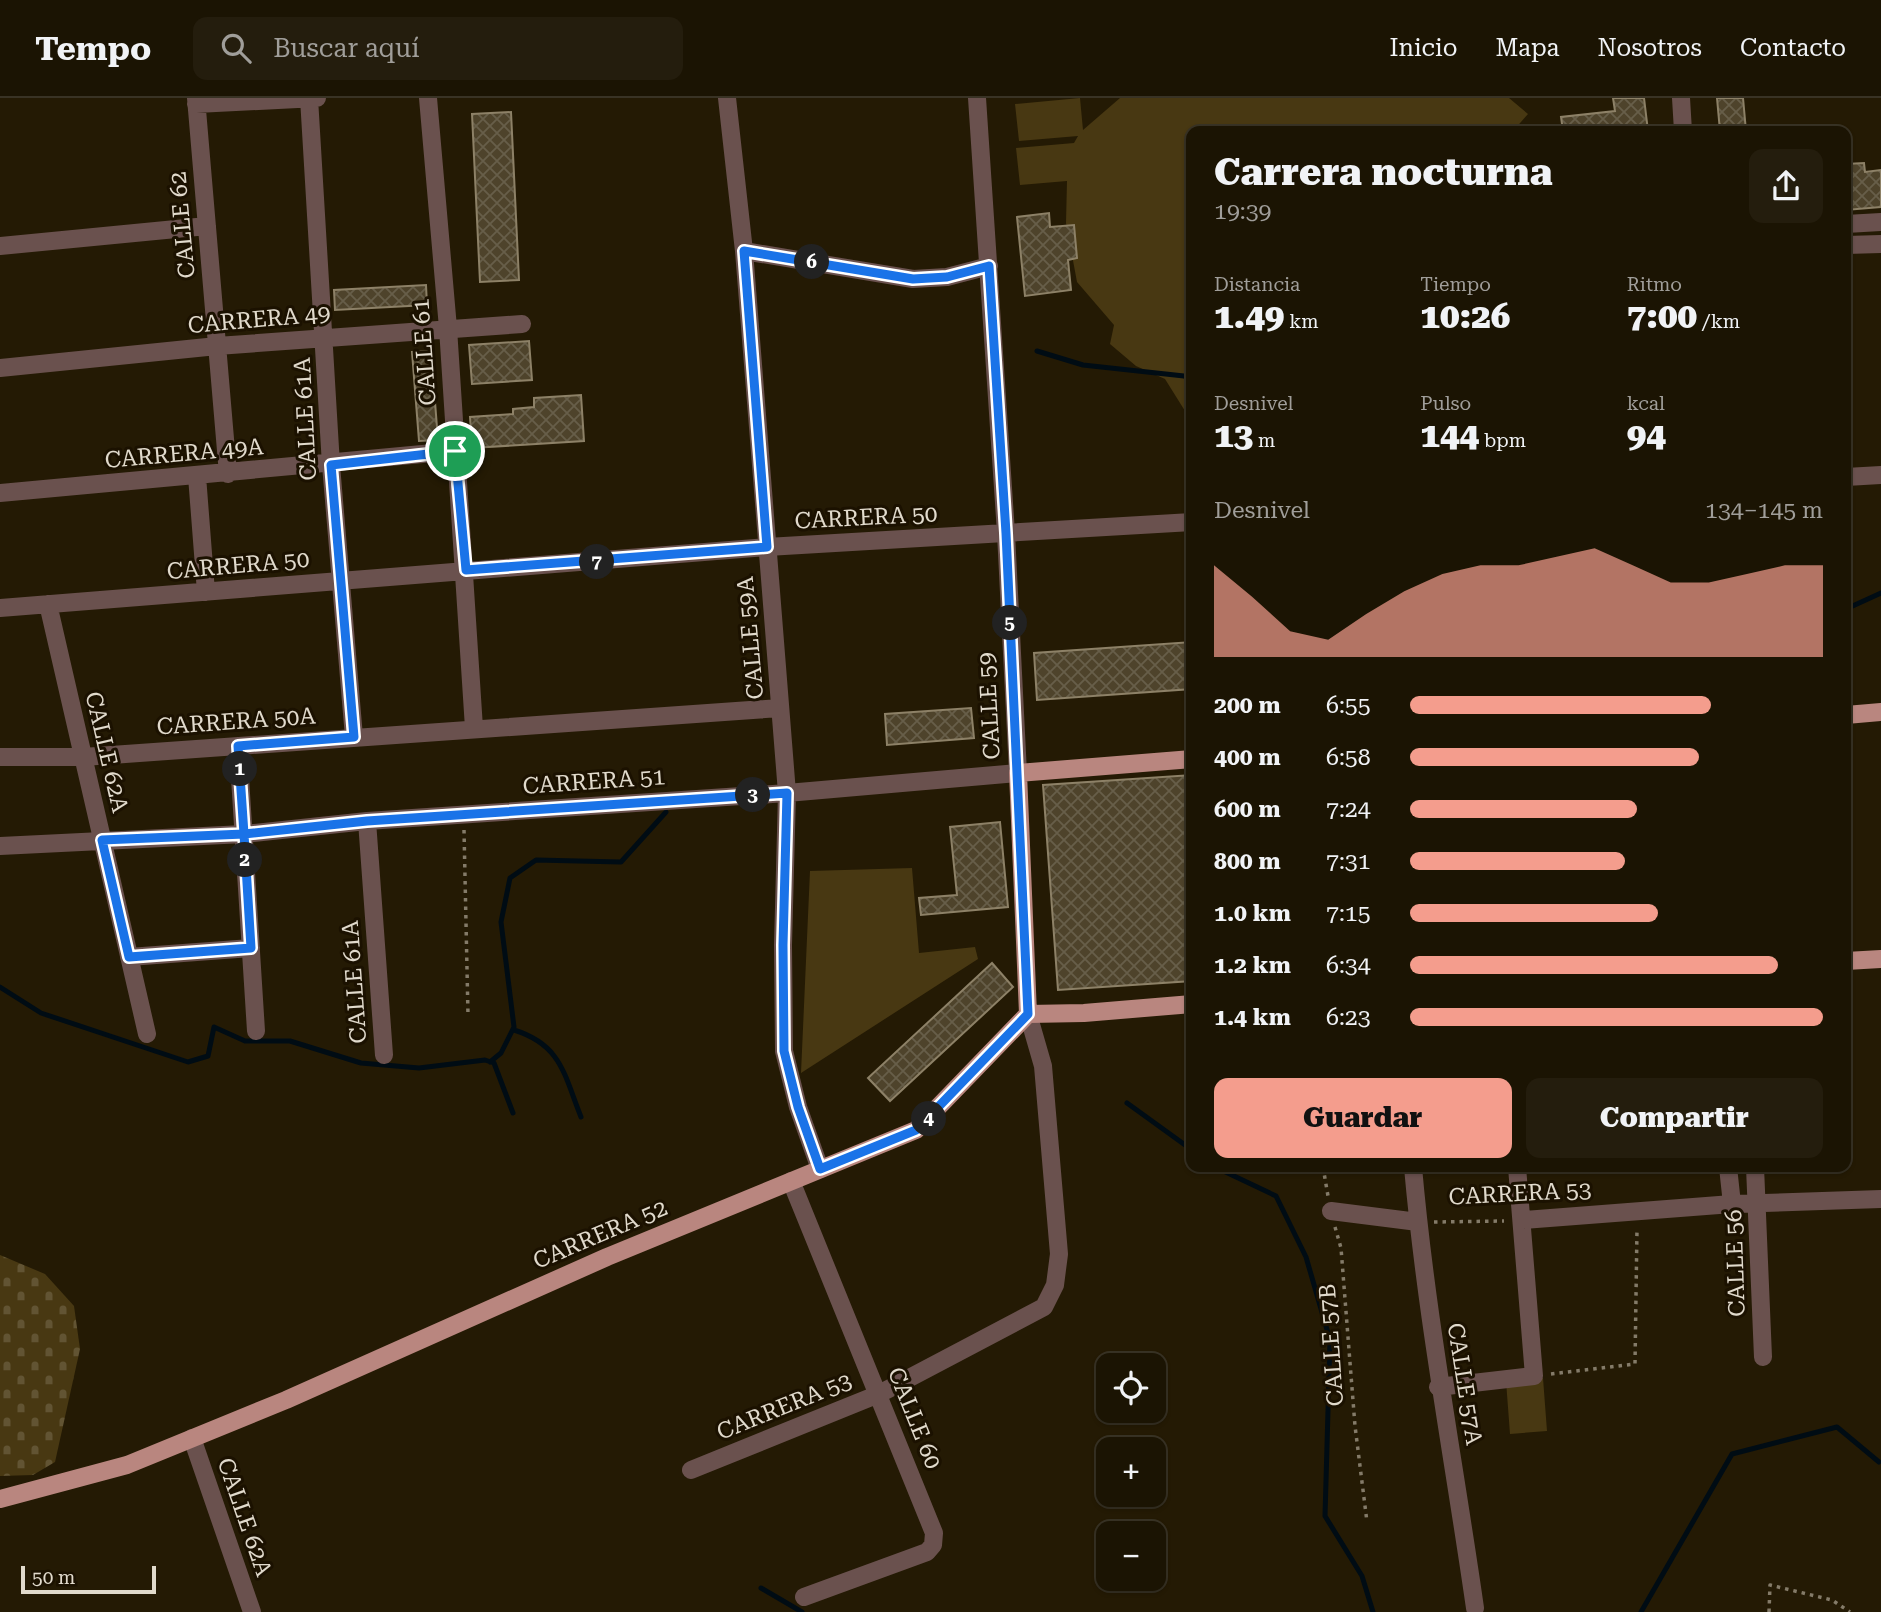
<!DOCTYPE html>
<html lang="es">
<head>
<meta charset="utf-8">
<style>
	body { margin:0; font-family:"Roboto Serif",serif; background:#241d0d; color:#f1f3f6; height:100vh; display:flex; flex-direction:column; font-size:26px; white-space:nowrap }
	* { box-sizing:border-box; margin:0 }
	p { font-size:23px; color:#a09e9a }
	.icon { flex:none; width:38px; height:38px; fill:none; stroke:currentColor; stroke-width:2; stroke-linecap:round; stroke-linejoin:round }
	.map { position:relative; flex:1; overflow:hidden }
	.sheet { position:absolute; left:1186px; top:28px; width:665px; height:1046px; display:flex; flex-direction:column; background:#1b1403; border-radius:14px; box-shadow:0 2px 5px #0004,0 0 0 2px #393325 }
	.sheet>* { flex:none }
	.controls { position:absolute; left:1096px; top:1255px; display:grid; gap:14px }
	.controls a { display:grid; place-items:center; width:70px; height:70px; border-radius:14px; background:#1b1403; box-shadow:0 2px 5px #0004,0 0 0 2px #393325; font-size:35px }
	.scale { position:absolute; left:21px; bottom:18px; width:135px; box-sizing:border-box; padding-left:7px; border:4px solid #e1dacc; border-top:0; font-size:19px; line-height:24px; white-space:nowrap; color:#e1dacc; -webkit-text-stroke:5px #1b1100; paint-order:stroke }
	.pin { position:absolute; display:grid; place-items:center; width:60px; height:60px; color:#fff; margin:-30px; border:4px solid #fff; border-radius:50%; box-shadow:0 2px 7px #0007 }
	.km { position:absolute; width:35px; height:35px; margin:-18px; border-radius:50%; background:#222; color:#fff; font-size:19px; line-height:35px; text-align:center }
	.round { display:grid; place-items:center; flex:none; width:74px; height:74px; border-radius:14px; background:#241d0d }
	.overview { display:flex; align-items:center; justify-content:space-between; height:119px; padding:0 28px }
	h1 { font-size:38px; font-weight:800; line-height:52px }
	.figures { display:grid; grid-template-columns:repeat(3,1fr); gap:10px; height:119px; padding:7px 28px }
	.figures div { display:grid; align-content:center }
	.figures b { font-size:35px; font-weight:800 }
	.figures small { font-size:19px; font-weight:400 }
	.figures p { font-size:19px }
	.chart { height:196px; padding:14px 28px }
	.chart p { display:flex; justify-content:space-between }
	.chart svg { width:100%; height:126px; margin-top:7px; fill:#f49d8d; opacity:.7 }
	.cta { display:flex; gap:14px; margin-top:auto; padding:14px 28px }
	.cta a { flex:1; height:80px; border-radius:14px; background:#f49d8d; color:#111; font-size:28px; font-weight:800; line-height:80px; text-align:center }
	.cta a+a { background:#241d0d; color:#f1f3f6 }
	ul { padding:0 28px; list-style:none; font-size:23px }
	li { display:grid; grid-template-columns:112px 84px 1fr; align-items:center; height:52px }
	li i { height:18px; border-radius:9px; background:#f49d8d }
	header { display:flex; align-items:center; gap:42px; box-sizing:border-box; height:98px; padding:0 35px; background:#1b1403; border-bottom:2px solid #393325 }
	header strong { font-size:33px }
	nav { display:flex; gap:38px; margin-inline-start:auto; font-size:24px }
	.search { width:490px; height:63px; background:#241d0d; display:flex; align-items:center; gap:18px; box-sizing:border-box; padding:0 24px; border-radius:14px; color:#a09e9a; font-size:26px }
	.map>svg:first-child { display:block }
	.green { fill:#483812 }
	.cemetery { fill:url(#cemetery-stones) }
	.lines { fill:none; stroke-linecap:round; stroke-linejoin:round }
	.stream { stroke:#000c14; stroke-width:5 }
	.building { fill:url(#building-cross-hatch); stroke:#8d8167; stroke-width:2 }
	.path { stroke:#847b69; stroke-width:3.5; stroke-dasharray:3.5 5; stroke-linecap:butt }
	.minor { stroke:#6a514e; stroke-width:18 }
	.major { stroke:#b9867f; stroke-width:18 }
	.route-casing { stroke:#fff; stroke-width:14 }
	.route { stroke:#1a73e8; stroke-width:9 }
	.labels { text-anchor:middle; stroke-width:6; stroke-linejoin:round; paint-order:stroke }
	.street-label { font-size:23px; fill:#e1dacc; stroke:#1b1100 }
</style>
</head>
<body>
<header>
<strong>Tempo</strong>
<div class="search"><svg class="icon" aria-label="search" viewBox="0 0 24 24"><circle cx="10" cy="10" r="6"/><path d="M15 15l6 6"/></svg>Buscar aquí</div>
<nav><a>Inicio</a><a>Mapa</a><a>Nosotros</a><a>Contacto</a></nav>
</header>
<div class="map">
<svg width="1881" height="1514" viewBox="0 0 1881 1514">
	<defs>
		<pattern id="cemetery-stones" width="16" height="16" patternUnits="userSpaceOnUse" patternTransform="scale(1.75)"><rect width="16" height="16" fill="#483812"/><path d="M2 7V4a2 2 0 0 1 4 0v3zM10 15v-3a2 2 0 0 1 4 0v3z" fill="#625433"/></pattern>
		<pattern id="building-cross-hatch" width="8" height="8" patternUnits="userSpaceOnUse" patternTransform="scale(1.75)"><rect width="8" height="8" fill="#4e432b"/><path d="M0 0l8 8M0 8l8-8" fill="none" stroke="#675e49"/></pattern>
	</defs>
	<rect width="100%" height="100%" fill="#241a04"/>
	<path class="green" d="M1080 0 1083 32 1120 0H1509L1528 16 1513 33H1192V373L1185 313 1165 281 1136 268 1110 246 1114 227 1077 184 1066 125 1067 83 1020 87 1016 50 1074 45 1078 38 1019 43 1015 6Z
		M912 770 919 855 975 849 978 861 801 975 810 773Z
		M1543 1280 1547 1333 1510 1336 1506 1283Z"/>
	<path class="cemetery" d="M0 1157 45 1176 74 1208 80 1251 55 1364 33 1377 0 1378Z"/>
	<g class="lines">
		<path class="stream" d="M1037 253 1083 267 1184 278 1192 282
			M1846 511 1881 495
			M0 889 41 915 188 964 208 958 214 929 245 943H290L361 965 419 970 485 962 494 965 513 1015
			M514 932C562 947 564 977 581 1019
			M490 964 501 955 514 929 501 824 510 780 536 762 621 764 666 714
			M1127 1005 1192 1052
			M1215 1069 1276 1098 1306 1159 1330 1242 1325 1418 1362 1478 1373 1514
			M761 1490 802 1514
			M1641 1514 1732 1356 1837 1329 1879 1364"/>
	</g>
	<path class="building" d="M1613 0H1644L1648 33H1563L1561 19 1615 13Z
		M1717 0H1743L1746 33H1720Z
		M511 14 519 182 480 184 472 16Z
		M1864 65 1865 74 1881 72V109L1846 112V66Z
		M1049 115 1050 129 1074 127 1077 160 1068 162 1071 192 1025 198 1017 119Z
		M426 187 427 207 335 212 334 192Z
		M529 243 532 282 472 286 469 247Z
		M431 253 438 342 419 343 412 254Z
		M581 297 584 343 472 350 470 319 513 316V311L534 309V300Z
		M1192 544V591L1037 602 1034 555Z
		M971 610 974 640 887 647 885 616Z
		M1192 677V883L1058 892 1043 687Z
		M1000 724 1008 809 921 817 919 800 957 797 950 729Z
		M992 865 1013 889 890 1003 868 980Z"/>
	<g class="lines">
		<path class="path" d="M464 732 468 917
			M1323 1069 1328 1098
			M1434 1124 1504 1123
			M1335 1129 1341 1150 1355 1328 1367 1424
			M1551 1276 1635 1266 1637 1131
			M1769 1514 1770 1487 1832 1502 1850 1514"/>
		<path class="minor" d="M196 0 228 376
			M309 0 331 367 354 639
			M428 0 448 230 474 630
			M727 0 744 153 787 695 783 847 784 953 798 1009 820 1071
			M1681 0 1683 33
			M196 6 317 0
			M1846 126 1881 124
			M1846 147 1881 146
			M0 148 207 128
			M744 153 913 181 947 179 989 168
			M0 270 217 248 522 226
			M197 378 206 494
			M1846 379 1881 377
			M0 395 455 353
			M48 506 147 936
			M0 510 767 449 1192 424
			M238 648 256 933
			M0 659H83L780 610
			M367 723 384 957
			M0 748 244 736 367 723 787 695 1018 675 1006 435 977 0
			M129 859 251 850
			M1413 1069C1426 1217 1454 1363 1475 1510
			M1728 1069 1732 1106
			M1755 1069 1763 1259
			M791 1083 934 1435 933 1447 927 1454 804 1499
			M1331 1113 1418 1124
			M1523 1122 1732 1106 1881 1101
			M1438 1289 1534 1278 1517 1069
			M192 1340 252 1514
			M691 1372 879 1296 1044 1209 1055 1187 1059 1156 1043 968 1028 916"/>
		<path class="major" d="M1846 617 1881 614
			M1846 863 1881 861
			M1028 916 1018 675 1192 661
			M0 1401 127 1367 286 1302 607 1159 916 1032 1028 916 1084 915 1192 906"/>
	</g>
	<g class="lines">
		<defs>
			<path id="route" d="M455 353 331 367 354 639 238 648 244 736 102 742 129 859 251 850 244 736 367 723 787 695 783 847 784 953 798 1009 820 1071 916 1032 1028 916 1006 435 989 168 947 179 913 181 744 153 767 449 466 472 455 353"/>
		</defs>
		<use href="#route" class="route-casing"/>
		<use href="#route" class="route"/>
	</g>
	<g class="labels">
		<g class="street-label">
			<text transform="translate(182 127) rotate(-95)" y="8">CALLE 62</text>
			<text transform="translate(259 221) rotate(-5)" y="8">CARRERA 49</text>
			<text transform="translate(424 254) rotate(-94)" y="8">CALLE 61</text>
			<text transform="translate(305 321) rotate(-93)" y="8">CALLE 61A</text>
			<text transform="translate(184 355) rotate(-5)" y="8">CARRERA 49A</text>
			<text transform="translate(866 419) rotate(-3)" y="8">CARRERA 50</text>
			<text transform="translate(238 467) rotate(-5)" y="8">CARRERA 50</text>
			<text transform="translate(750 540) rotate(-95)" y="8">CALLE 59A</text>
			<text transform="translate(989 608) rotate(-93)" y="8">CALLE 59</text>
			<text transform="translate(236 623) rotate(-4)" y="8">CARRERA 50A</text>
			<text transform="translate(107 654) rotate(77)" y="8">CALLE 62A</text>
			<text transform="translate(594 683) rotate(-4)" y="8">CARRERA 51</text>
			<text transform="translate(354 884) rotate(-94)" y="8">CALLE 61A</text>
			<text transform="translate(1520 1095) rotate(-3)" y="8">CARRERA 53</text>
			<text transform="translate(600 1136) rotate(-23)" y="8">CARRERA 52</text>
			<text transform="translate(1735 1165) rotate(-92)" y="8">CALLE 56</text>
			<text transform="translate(1331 1247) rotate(-94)" y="8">CALLE 57B</text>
			<text transform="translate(1465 1286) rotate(81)" y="8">CALLE 57A</text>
			<text transform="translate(784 1308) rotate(-22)" y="8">CARRERA 53</text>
			<text transform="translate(915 1320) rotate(68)" y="8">CALLE 60</text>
			<text transform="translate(245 1419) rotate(71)" y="8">CALLE 62A</text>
		</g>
	</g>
</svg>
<div class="controls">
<a><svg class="icon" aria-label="locate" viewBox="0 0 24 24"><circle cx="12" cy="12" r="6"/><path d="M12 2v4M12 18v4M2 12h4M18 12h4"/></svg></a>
<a>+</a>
<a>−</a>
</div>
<div class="scale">50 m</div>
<div class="pin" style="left:455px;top:353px;background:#1e9e55"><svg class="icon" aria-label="arrive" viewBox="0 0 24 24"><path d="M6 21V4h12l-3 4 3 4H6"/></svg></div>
<b class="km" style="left:240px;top:671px">1</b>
<b class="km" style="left:245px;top:762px">2</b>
<b class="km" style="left:753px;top:697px">3</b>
<b class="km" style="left:929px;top:1021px">4</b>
<b class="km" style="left:1010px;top:525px">5</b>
<b class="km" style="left:812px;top:164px">6</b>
<b class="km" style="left:597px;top:464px">7</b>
<section class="sheet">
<div class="overview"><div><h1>Carrera nocturna</h1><p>19:39</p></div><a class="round"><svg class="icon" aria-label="share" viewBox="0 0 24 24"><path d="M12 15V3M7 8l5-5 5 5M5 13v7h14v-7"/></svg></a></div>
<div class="figures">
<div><p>Distancia</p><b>1.49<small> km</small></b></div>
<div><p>Tiempo</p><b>10:26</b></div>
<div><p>Ritmo</p><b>7:00<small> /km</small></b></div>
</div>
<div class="figures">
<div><p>Desnivel</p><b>13<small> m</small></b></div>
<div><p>Pulso</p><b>144<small> bpm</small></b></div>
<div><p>kcal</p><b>94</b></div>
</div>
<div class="chart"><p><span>Desnivel</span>134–145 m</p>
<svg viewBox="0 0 160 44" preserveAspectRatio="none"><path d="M0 44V12L10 23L20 35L30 38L40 29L50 21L60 15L70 12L80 12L90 9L100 6L110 12L120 18L130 18L140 15L150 12L160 12V44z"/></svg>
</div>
<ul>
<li><b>200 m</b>6:55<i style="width:73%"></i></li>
<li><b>400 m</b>6:58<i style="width:70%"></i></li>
<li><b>600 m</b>7:24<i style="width:55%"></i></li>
<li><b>800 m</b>7:31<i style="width:52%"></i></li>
<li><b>1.0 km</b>7:15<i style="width:60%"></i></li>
<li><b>1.2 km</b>6:34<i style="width:89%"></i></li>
<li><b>1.4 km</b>6:23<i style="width:100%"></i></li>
</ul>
<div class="cta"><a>Guardar</a><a>Compartir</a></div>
</section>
</div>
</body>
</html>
